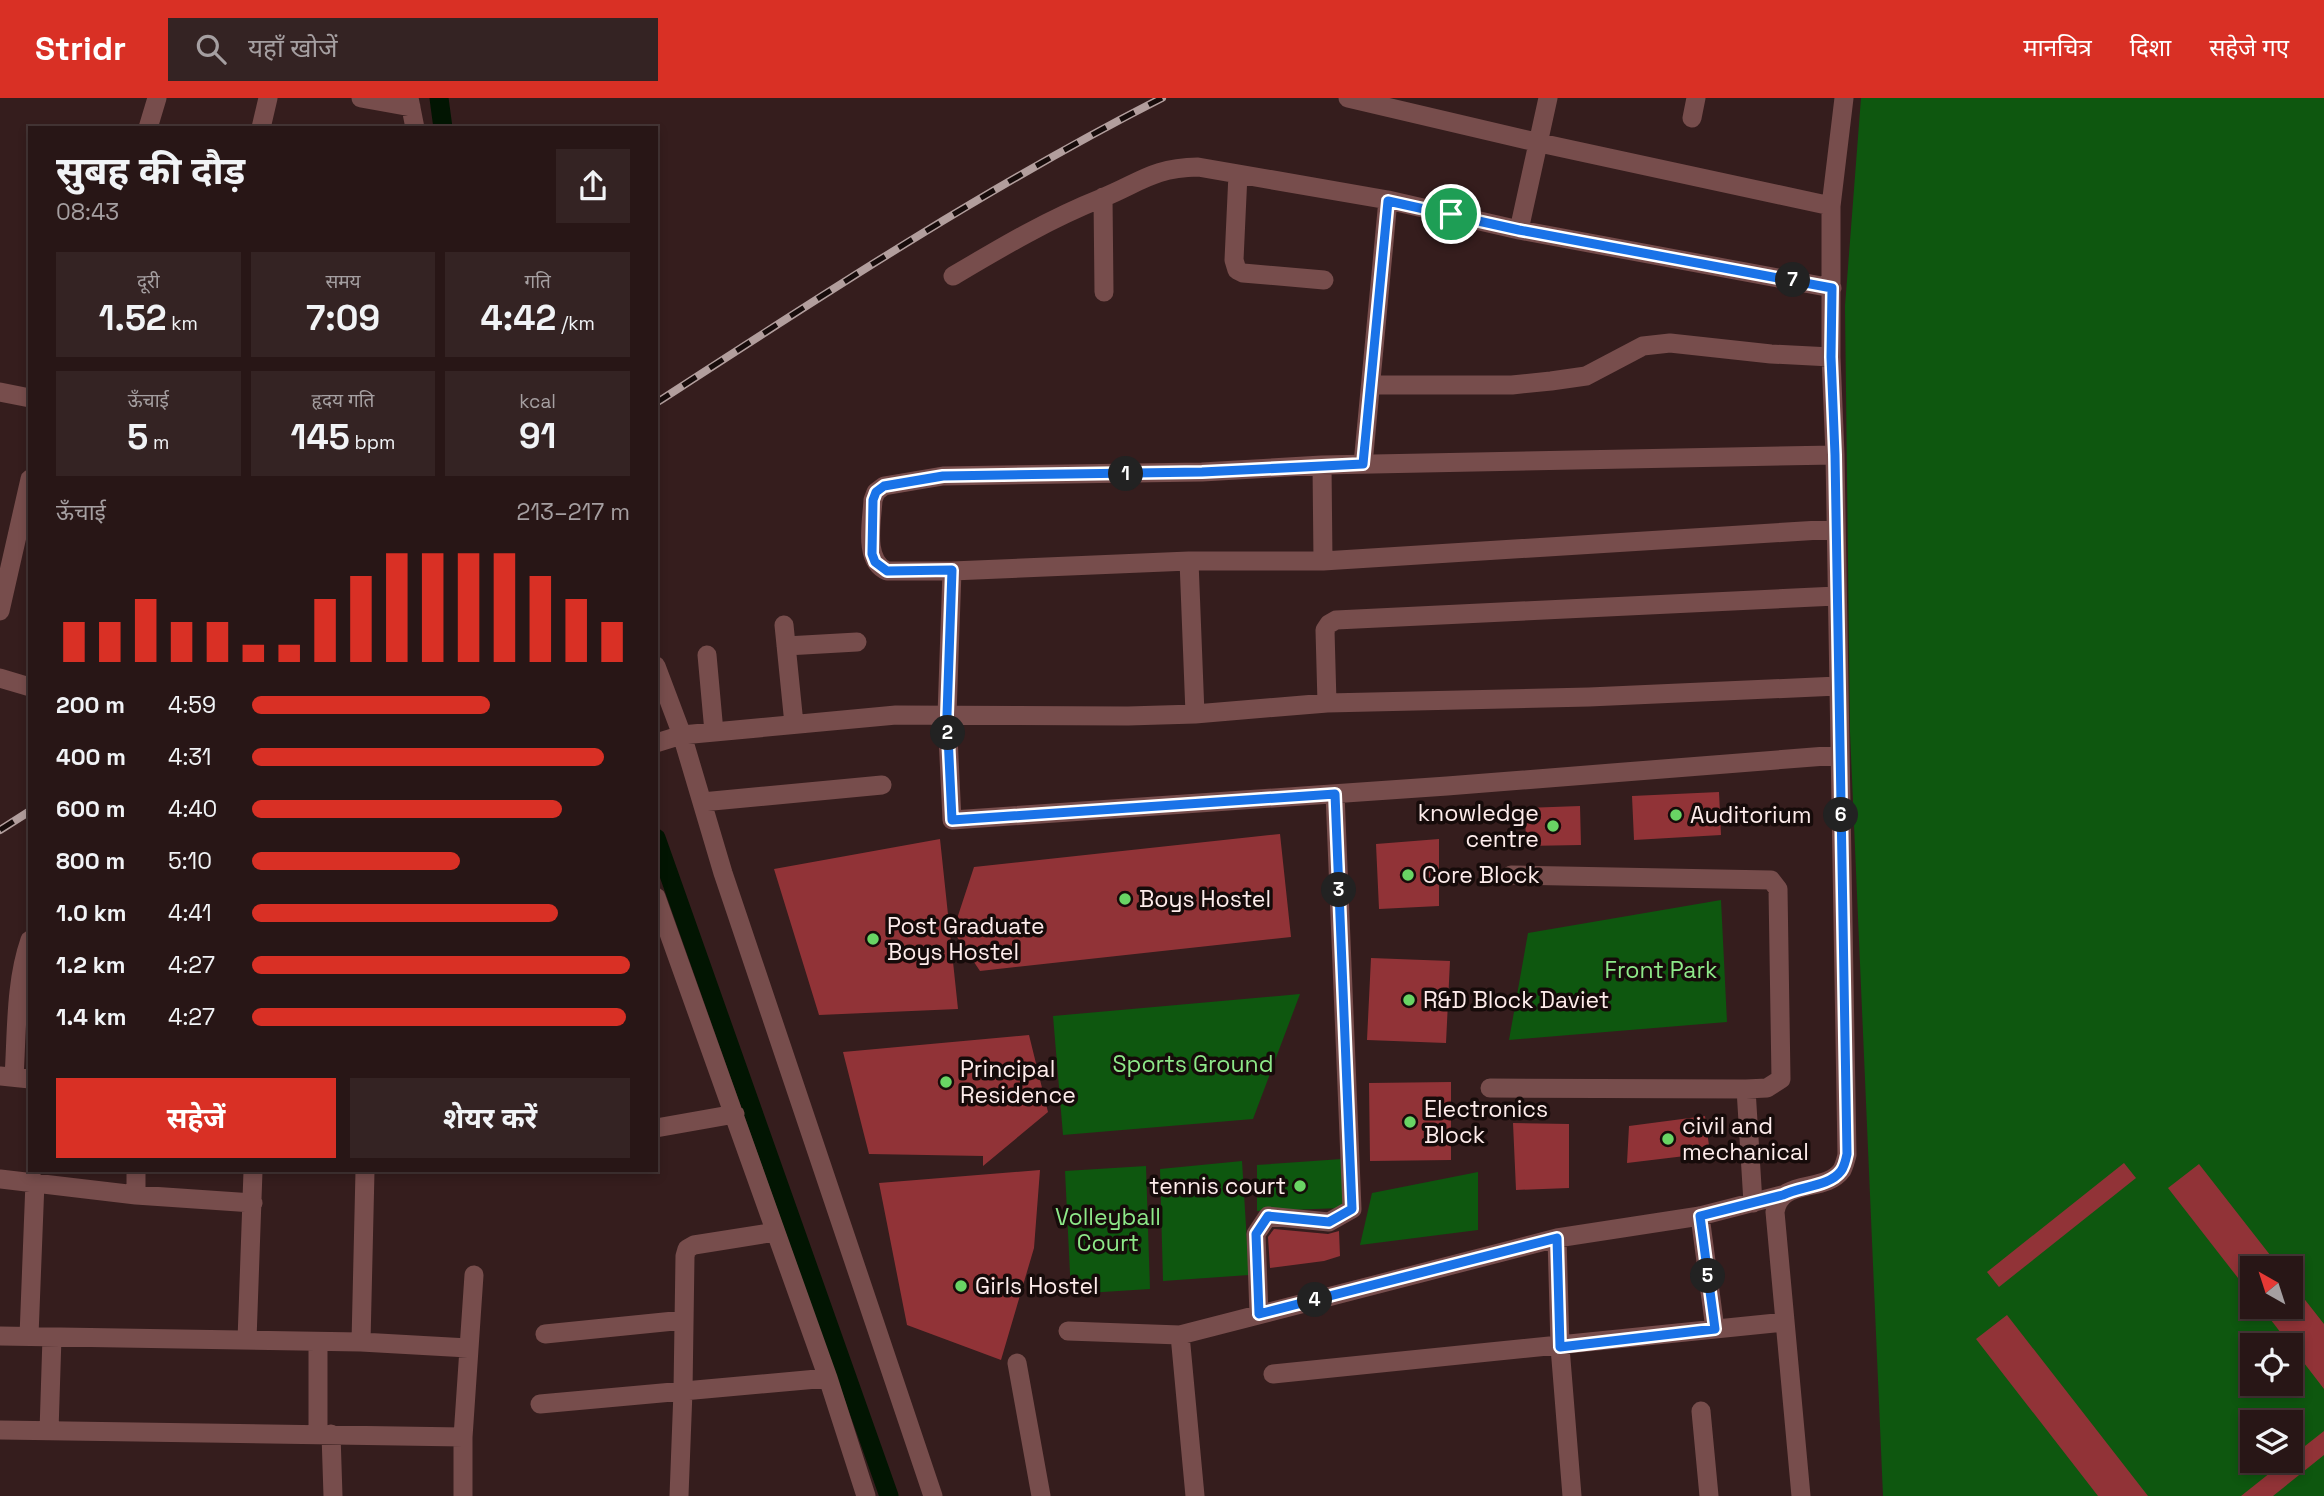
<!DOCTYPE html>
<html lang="hi">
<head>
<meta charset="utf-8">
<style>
	body { margin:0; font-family:"Space Grotesk","Noto Sans Devanagari",sans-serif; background:#342323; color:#f1f3f6; height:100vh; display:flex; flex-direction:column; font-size:26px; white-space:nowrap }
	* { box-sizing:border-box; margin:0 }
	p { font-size:23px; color:#a59fa1 }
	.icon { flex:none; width:38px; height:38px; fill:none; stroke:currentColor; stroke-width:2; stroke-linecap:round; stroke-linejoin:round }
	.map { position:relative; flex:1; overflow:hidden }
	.details { position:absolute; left:28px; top:28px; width:630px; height:1046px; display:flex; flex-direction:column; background:#281616; border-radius:0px; box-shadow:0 4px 10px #0003,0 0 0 2px #443535 }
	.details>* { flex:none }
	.needle { width:46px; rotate:321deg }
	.controls { position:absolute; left:2240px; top:1158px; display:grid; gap:14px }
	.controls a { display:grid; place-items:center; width:63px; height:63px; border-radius:0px; background:#281616; box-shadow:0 4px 10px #0003,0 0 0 2px #443535; font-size:35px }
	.pin { position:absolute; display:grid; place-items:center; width:60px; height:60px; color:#fff; margin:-30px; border:4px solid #fff; border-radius:50%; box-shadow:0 2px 7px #0007 }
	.km { position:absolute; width:35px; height:35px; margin:-18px; border-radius:50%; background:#222; color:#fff; font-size:19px; line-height:35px; text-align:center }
	.round { display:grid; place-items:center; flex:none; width:74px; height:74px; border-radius:0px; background:#342323 }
	.overview { display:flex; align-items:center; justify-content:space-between; height:119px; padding:0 28px }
	h1 { font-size:38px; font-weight:700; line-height:52px }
	.figures { display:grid; grid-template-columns:repeat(3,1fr); gap:10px; height:119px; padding:7px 28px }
	.figures div { display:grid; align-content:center; border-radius:0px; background:#342323; text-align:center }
	.figures b { font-size:35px; font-weight:700 }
	.figures small { font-size:19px; font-weight:400 }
	.figures p { font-size:19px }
	.chart { height:196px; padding:14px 28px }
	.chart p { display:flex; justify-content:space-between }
	.chart svg { width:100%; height:126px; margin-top:7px; stroke:#d93025; stroke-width:6 }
	.primary-button { display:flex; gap:14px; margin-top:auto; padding:14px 28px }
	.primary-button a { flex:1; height:80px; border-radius:0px; background:#d93025; color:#fff; font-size:28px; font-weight:700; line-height:80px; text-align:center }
	.primary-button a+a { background:#342323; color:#f1f3f6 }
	ul { padding:0 28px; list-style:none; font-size:23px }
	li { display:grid; grid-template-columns:112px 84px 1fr; align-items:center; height:52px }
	li i { height:18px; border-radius:9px; background:#d93025 }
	header { display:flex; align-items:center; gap:42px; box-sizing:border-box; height:98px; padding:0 35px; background:#d93025; color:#fff }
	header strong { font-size:33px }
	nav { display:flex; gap:38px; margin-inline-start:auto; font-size:24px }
	.search { width:490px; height:63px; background:#342323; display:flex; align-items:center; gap:18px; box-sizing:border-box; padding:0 24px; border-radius:0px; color:#a59fa1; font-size:26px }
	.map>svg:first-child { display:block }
	.green { fill:#0e570f; fill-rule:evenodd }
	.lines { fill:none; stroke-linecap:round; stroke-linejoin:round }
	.canal { stroke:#021502; stroke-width:19 }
	.building { fill:#913337 }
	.street { stroke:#774d4c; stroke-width:19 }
	.rail-casing { stroke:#b29e9d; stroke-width:8 }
	.rail { stroke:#160b0a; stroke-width:5; stroke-dasharray:16; stroke-linecap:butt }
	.route-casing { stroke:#fff; stroke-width:14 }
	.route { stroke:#1a73e8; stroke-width:9 }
	.poi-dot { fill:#69d464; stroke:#160b0a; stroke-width:2.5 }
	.labels { text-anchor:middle; stroke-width:7; stroke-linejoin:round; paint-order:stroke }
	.poi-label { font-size:23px; fill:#feeceb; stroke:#160b0a; text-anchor:start }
	.park-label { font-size:23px; fill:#8ee989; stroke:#160b0a }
</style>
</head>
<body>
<header>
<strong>Stridr</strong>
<div class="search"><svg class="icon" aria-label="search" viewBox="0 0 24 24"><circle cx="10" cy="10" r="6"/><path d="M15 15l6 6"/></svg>यहाँ खोजें</div>
<nav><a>मानचित्र</a><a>दिशा</a><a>सहेजे गए</a></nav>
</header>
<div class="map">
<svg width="2324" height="1398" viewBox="0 0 2324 1398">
	<rect width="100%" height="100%" fill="#351d1d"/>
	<path class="green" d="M1861 0H2324V1398H1883L1850 634 1845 208ZM2252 1171H2291V1209H2252ZM2252 1248H2291V1286H2252ZM2252 1325H2291V1363H2252Z
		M1721 802 1727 924 1509 942 1528 835Z
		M1300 896 1253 1021 1063 1037 1053 918Z
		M1342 1061 1344 1110 1257 1113V1067Z
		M1242 1063 1249 1177 1163 1183 1160 1071Z
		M1146 1068 1150 1191 1071 1196 1065 1073Z
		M1478 1074V1132L1360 1147 1372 1095Z"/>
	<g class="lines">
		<path class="canal" d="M439 0 443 30
			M656 740 889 1398"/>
	</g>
	<path class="building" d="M1719 694 1721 737 1634 742 1632 698Z
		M1580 708 1581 747 1526 748 1525 710Z
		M1280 736 1291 839 980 873 953 833 974 769Z
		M940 741 958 911 819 917 774 771Z
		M1439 741V808L1379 811 1376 746Z
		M1371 860 1450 863 1446 945 1367 942Z
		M1029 937 1048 1014 983 1068V1058L869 1056 843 954Z
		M1451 984V1062L1370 1063 1369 985Z
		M1705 1018 1710 1055 1627 1065 1629 1028Z
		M1513 1025 1569 1026V1090L1516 1092Z
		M2124 1065 2136 1080 1999 1189 1987 1174Z
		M2199 1066 2281 1171H2252V1198L2168 1090Z
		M1040 1072 1034 1150 1001 1262 907 1227 879 1085Z
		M1274 1131 1328 1136 1339 1133 1340 1158 1324 1163 1270 1170 1268 1139Z
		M2291 1184 2324 1226V1291L2261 1209H2291Z
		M2007 1217 2148 1398H2098L1976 1241Z
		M2324 1333V1357L2273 1398H2241L2285 1363H2291V1359Z"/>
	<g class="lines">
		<path class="street" d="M361 0 411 9
			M409 0 415 30
			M1348 0 1540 45 1831 108
			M1692 20 1696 0
			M148 30 157 0
			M261 30 268 0
			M1238 76 1234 162 1237 172 1243 175 1324 182
			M1103 99 1104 194
			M1519 132 1548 0
			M953 178C1002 149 1049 121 1102 100 1141 84 1153 70 1198 69L1388 102 1519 132 1832 190
			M1371 287H1512L1551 283 1586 278 1643 248 1670 245 1771 256 1831 259
			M0 294 30 300
			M1835 357 1322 367 1202 374 943 378 884 388 876 394 873 402C872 423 863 463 887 473H952L1189 463H1323L1836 431
			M1363 366 1388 102
			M1322 367 1323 463
			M1189 463 1195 616
			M952 473 947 617 952 722 1447 688 1839 657
			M0 513 30 381
			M784 527 794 626
			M786 548 857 544
			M707 557 714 634
			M656 568 682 637 723 775 933 1398
			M0 580 30 589
			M1327 605 1325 532 1329 526 1336 522 1836 498
			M656 645 682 637 896 617 1128 618 1195 616 1327 605 1589 599 1838 588
			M702 704 882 687
			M1511 777 1771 782 1778 791 1781 981 1767 990 1746 991
			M656 799 828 1280 866 1398
			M0 978 30 981
			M14 979C17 934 15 885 30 842
			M1490 990 1746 991 1753 1105
			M656 1030 735 1016
			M0 1081 136 1097 253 1105
			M136 1097V1073
			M1700 1118 1715 1231
			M1557 1140 1560 1249 1572 1398
			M1259 1216 1256 1136 1268 1118 1329 1124 1352 1111 1335 696
			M1068 1233 1180 1237 1557 1140 1700 1118 1782 1097
			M545 1236 684 1222
			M1180 1237 1195 1398
			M0 1238 361 1244 468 1250
			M29 1238 35 1084
			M247 1242 253 1073
			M361 1244 365 1073
			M1017 1265 1041 1398
			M1273 1276 1785 1224
			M540 1306 828 1280
			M1701 1313 1709 1398
			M0 1332 463 1339
			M49 1333 52 1239
			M318 1336V1244
			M331 1336 333 1398
			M463 1398V1339L474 1177
			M679 1398 683 1293 685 1158 687 1151 694 1147 775 1134
			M1801 1398 1775 1114C1780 1079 1825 1096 1842 1072 1844 1068 1846 1061 1847 1057L1835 357 1831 259V108L1844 0"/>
		<defs>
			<path id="rail" d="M656 305C821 198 987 89 1162 0
				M0 732 30 713"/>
		</defs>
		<use href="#rail" class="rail-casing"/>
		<use href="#rail" class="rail"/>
	</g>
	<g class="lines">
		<defs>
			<path id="route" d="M1388 103 1519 132 1832 190 1831 259 1835 357 1847 1056C1846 1061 1844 1069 1841 1073 1829 1089 1800 1088 1783 1097L1700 1118 1715 1231 1560 1249 1557 1140 1259 1216 1256 1136 1268 1118 1329 1124 1352 1111 1335 696 952 722 947 617 952 472 887 473 875 464 872 456 873 402 876 394 884 388 943 378 1202 374 1363 366Z"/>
		</defs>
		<use href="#route" class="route-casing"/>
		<use href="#route" class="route"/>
	</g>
	<g class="poi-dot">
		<circle cx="1676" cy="717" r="7"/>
		<circle cx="1553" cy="728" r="7"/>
		<circle cx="1408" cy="777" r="7"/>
		<circle cx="1125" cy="801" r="7"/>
		<circle cx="873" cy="841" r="7"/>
		<circle cx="1409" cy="902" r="7"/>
		<circle cx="946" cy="984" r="7"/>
		<circle cx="1410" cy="1024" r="7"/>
		<circle cx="1668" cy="1041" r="7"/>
		<circle cx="1300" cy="1088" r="7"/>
		<circle cx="961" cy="1188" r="7"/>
	</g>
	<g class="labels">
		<g class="poi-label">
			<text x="1539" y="723" text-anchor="end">knowledge<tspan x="1539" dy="26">centre</tspan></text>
			<text x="1690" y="725">Auditorium</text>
			<text x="1422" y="785">Core Block</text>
			<text x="1139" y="809">Boys Hostel</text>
			<text x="887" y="836">Post Graduate<tspan x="887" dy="26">Boys Hostel</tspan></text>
			<text x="1423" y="910">R&amp;D Block Daviet</text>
			<text x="960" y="979">Principal<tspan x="960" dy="26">Residence</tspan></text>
			<text x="1424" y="1019">Electronics<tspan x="1424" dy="26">Block</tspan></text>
			<text x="1682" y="1036">civil and<tspan x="1682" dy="26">mechanical</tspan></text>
			<text x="1286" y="1096" text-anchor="end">tennis court</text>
			<text x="975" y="1196">Girls Hostel</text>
		</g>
		<g class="park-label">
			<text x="1661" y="880">Front Park</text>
			<text x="1193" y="974">Sports Ground</text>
			<text x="1108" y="1127">Volleyball<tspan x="1108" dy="26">Court</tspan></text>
		</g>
	</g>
</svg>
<div class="controls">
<a><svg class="needle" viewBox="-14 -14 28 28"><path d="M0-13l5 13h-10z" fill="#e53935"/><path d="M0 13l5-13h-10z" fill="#a59fa1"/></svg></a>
<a><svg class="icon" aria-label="locate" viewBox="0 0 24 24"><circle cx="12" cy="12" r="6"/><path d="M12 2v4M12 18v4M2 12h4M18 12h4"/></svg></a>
<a><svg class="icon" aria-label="layers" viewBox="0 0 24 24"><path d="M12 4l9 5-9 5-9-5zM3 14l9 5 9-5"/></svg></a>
</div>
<div class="pin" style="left:1451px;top:116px;background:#1e9e55"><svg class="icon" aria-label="arrive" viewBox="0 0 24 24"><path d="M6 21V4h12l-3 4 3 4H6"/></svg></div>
<b class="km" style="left:1126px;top:376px">1</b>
<b class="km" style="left:948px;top:635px">2</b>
<b class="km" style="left:1339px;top:792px">3</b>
<b class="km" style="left:1315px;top:1202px">4</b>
<b class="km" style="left:1708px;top:1178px">5</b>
<b class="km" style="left:1841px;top:717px">6</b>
<b class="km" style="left:1793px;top:182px">7</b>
<section class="details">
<div class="overview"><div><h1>सुबह की दौड़</h1><p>08:43</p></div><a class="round"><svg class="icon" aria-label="share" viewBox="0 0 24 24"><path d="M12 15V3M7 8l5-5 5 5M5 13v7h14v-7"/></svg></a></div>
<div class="figures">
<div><p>दूरी</p><b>1.52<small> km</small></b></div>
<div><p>समय</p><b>7:09</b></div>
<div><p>गति</p><b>4:42<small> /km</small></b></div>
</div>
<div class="figures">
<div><p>ऊँचाई</p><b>5<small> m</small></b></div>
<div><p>हृदय गति</p><b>145<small> bpm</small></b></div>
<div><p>kcal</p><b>91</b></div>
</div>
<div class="chart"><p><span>ऊँचाई</span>213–217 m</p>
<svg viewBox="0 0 160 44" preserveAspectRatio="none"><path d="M5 44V30M15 44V30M25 44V22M35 44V30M45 44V30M55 44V38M65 44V38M75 44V22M85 44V14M95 44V6M105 44V6M115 44V6M125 44V6M135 44V14M145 44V22M155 44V30"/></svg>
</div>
<ul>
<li><b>200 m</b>4:59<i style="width:63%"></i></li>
<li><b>400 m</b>4:31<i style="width:93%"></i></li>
<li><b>600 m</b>4:40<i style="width:82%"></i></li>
<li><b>800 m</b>5:10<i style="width:55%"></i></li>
<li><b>1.0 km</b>4:41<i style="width:81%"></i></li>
<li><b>1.2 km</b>4:27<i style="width:100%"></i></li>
<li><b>1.4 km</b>4:27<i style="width:99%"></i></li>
</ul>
<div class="primary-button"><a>सहेजें</a><a>शेयर करें</a></div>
</section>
</div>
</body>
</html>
